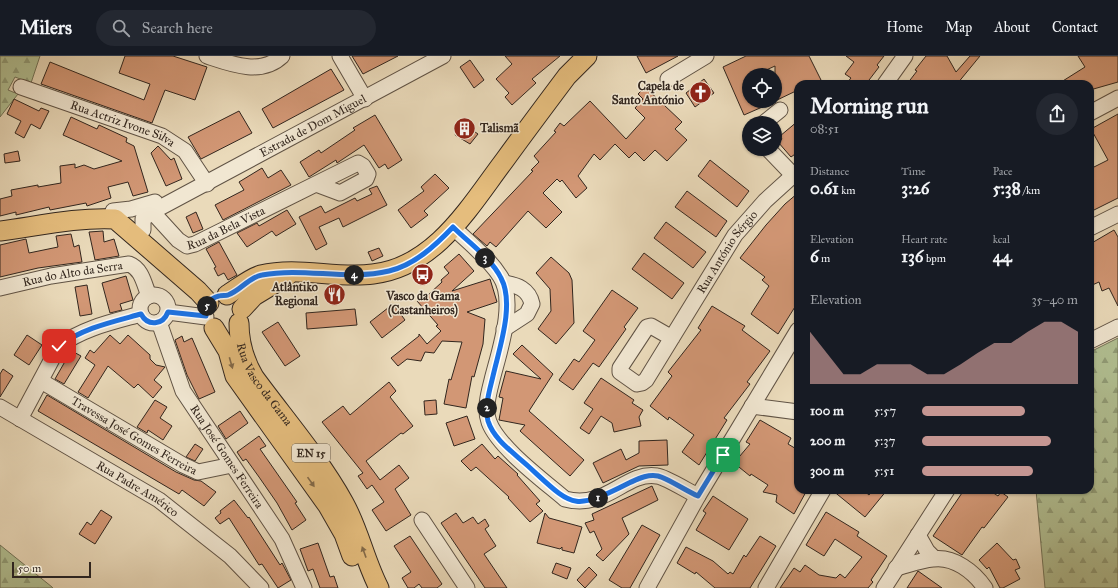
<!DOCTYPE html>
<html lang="en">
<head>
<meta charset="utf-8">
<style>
	body { margin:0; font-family:"IM FELL Great Primer",serif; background:#242831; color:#f1f3f6; height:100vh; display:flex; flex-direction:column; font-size:15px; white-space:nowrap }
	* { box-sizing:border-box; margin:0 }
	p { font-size:13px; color:#9ea1a6 }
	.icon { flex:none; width:22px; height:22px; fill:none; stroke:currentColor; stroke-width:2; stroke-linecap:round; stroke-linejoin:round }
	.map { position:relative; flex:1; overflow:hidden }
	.panel { position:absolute; left:794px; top:24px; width:300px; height:414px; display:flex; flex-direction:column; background:#171b24; border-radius:12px; box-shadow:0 1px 3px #0004 }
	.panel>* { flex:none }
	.tools { position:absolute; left:742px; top:12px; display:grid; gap:8px }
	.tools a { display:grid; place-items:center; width:40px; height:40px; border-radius:50%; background:#171b24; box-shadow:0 1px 3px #0004; font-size:20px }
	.scale { position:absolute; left:12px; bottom:10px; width:79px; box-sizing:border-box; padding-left:4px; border:2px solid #32261e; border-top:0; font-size:11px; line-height:14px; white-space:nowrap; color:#32261e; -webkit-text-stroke:3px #f1e7d2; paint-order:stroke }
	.pin { position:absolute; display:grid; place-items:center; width:34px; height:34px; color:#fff; margin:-17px; border-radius:8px; box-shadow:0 2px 6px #0006 }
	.km { position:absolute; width:20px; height:20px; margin:-10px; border-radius:50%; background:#222; color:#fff; font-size:11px; line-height:20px; text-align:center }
	.round { display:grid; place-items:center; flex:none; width:42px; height:42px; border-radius:21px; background:#242831 }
	.headline { display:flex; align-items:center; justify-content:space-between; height:68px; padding:0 16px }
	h1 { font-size:22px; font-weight:700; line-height:30px }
	.metrics { display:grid; grid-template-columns:repeat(3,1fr); gap:6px; height:68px; padding:4px 16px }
	.metrics div { display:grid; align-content:center }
	.metrics b { font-size:17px; font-weight:700 }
	.metrics small { font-size:11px; font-weight:400 }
	.metrics p { font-size:11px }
	.chart { height:112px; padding:8px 16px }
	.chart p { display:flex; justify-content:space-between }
	.chart svg { width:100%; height:72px; margin-top:4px; fill:#c59692; opacity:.7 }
	ul { padding:0 16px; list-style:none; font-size:13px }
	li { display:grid; grid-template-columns:64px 48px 1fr; align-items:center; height:30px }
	li i { height:10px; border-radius:5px; background:#c59692 }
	header { display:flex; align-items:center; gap:24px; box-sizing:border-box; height:56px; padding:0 20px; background:#171b24; border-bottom:1px solid #363941 }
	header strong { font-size:19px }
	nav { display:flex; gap:22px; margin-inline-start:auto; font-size:14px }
	.search { width:280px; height:36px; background:#242831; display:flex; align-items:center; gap:10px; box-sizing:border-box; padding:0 14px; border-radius:22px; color:#9ea1a6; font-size:15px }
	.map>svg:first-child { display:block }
	.forest { fill:url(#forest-firs); stroke:#727459 }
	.building { fill:#d29775; stroke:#32261e }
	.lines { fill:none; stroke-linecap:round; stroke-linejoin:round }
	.minor-casing { stroke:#605345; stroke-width:17 }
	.major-casing { stroke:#32261e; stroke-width:21 }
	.minor { stroke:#f1e7d2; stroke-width:15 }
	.major { stroke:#e5bd7d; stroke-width:19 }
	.oneway { fill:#836a49 }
	.route-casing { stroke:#fff; stroke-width:8 }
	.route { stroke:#1a73e8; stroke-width:5 }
	.labels { text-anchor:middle; stroke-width:3; stroke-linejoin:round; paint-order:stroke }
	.shield { fill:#f1e7d2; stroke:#6b6054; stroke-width:1 }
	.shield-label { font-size:11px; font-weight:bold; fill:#32261e }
	.poi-label { font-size:12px; font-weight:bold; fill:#32261e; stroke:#f1e7d2; text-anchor:end }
	.street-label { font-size:12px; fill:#32261e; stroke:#f1e7d2 }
</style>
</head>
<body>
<header>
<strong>Milers</strong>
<div class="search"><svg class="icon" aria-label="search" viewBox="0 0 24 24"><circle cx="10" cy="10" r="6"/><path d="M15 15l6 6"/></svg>Search here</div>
<nav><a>Home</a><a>Map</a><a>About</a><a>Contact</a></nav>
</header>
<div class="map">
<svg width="1118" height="532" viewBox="0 0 1118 532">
	<defs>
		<pattern id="forest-firs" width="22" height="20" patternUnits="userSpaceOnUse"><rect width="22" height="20" fill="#b2c194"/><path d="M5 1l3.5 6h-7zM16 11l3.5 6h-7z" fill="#919d78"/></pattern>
	</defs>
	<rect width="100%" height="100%" fill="#eadaba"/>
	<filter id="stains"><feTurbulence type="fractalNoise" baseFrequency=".005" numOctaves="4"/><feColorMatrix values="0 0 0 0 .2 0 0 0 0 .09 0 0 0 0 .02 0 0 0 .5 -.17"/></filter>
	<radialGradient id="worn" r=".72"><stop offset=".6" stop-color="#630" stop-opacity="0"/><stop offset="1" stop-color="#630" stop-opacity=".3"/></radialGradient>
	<path class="forest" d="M0 0H40L31 27 15 21 8 34 18 38 0 61Z
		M1118 282V532H1045L1036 434H1090V296Z
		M0 489 52 531 53 532H0Z"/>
	<path class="building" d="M125 0H173L207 11 195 44 165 34 152 67 41 28 50 6 144 44 150 28 119 17Z
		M352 0H398L363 18Z
		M505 0H560L532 23 536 27 512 49 505 41 509 37 496 23 512 8Z
		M637 0H678L646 17Z
		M746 0H809L821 24 811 28H798V34L775 45V10L755 19H749V45H776L744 59 723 11Z
		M846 0H884L877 9 879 11 866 28H846L851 22 845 18 854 6Z
		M926 0H947L956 16 970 0H980L957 28H907L917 15 915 14Z
		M1078 0H1118V26L1090 34V28H1058L1085 11Z
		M470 4 484 24 474 32 460 11Z
		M331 13 344 34 273 72 262 53Z
		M704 23 714 37 695 51 686 37Z
		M645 31 682 66 675 73 687 84 667 105 655 94 644 105 635 96 629 102 615 88 600 104 594 98 578 120 587 132 576 142 562 124 560 126 557 123 543 137 562 156 546 172 528 155 496 191 490 186 487 190 473 178 533 115 531 114 539 106 534 100 556 76 554 75 560 67 564 70 590 45 626 83 645 62 635 52 643 43 638 38Z
		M14 43 39 55 41 52 49 55 40 73 31 68 24 82 15 77 21 65 7 58Z
		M239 55 252 77 201 103 188 81Z
		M1118 58V142L1090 156V113L1108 104 1091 73Z
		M375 59 402 104 388 113 385 108 379 112 364 89 337 107 336 104 309 121 300 106 319 94 321 97 355 74 353 72Z
		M71 61 97 73 99 69 127 82 126 86 134 90 148 136 133 140 128 126 108 131 111 142 87 150 86 147 50 154 49 151 16 159V156L0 160V143L12 140 11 134 38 129V131L61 127 60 110 75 108V112L84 109 94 113 122 105 63 79Z
		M798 65V96L791 101 778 86 782 83 780 80Z
		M462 67 478 78 470 88 455 79Z
		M158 90 171 104 174 102 182 123 166 130 151 97Z
		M18 95 20 105 5 107 4 98Z
		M710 104 749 135 737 151 698 120Z
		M262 112 268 122 281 114 291 129 223 164 215 149 244 134 239 126Z
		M435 118 449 132 424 155 428 159 411 172 398 154 424 135 421 131Z
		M377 130 387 149 343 171 339 162 319 171 327 188 316 194 299 161 321 150 325 157 355 142 357 145 372 138 369 133Z
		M687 135 727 165 716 181 675 151Z
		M798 137V246L778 278 751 258 769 230 762 224 765 221 740 202 766 169 785 148Z
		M287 154 296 168 276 180 272 175 247 191 237 177 257 167 259 170Z
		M196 156 203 173 193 177 186 161Z
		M666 166 706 196 693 212 654 182Z
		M1114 174 1118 181V250L1109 232 1102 235 1099 226 1090 230V188Z
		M103 175 104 186 114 183 119 200 95 204 89 176Z
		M71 178 74 191 79 189 82 206 38 212 0 221V189L26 183 29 197 58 191 56 180Z
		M219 186 237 219 228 224 224 217 218 220 214 212 216 211 206 193Z
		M379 192 383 200 372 205 368 196Z
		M644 197 684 227 672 243 632 213Z
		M459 198 474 215 452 235 490 223 497 246 467 256 485 263 483 288 474 321 472 320 466 352 444 348 449 323 451 324 462 286 442 285 434 297 425 296 421 305 407 303 398 310 391 302 419 280V278L427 288 441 275 436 270 438 269 417 245 426 237 428 239 442 226 441 224 449 217 444 211Z
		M551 201 569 217 572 224 574 267 556 288 538 273 551 255 550 233 536 217Z
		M126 220 133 244 120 248 122 254 110 257 102 227Z
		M87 229 92 258 80 260 75 231Z
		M612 234 638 252 624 271 626 273 599 311 593 307 573 334 559 324 574 303 579 306 595 284 583 275Z
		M393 248 405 264 382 282 370 266Z
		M712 250 745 270 742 274 770 295 747 326 750 328 724 362 727 364 699 409 682 396 694 379 669 361 668 364 650 350 672 320 668 316 701 274 698 272Z
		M355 253 357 269 307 273 306 257Z
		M278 266 300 300 285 310 262 276Z
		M27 279 42 289 29 309 14 299Z
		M110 279 120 288 128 279 150 299V303L156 309 165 311 154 324 162 331 153 342 138 328 134 332 108 310 88 342 78 336 95 309 85 302 90 294 94 297Z
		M182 280 184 286 192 282 215 336 199 343 187 319 175 284Z
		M522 289 553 318 529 355 584 404 570 420 520 375 525 369 499 364 503 342 499 341 506 315 541 323 513 298Z
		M70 294 81 300 64 328 55 323 67 302 65 301Z
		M3 313 13 320 0 341V318Z
		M601 322 634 344 632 347 643 354 639 361 641 370 614 376 612 367 601 360 589 378 580 372 593 353 584 347Z
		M389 326 396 335 390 341 413 370 403 378 401 377 366 405 380 424 399 409 409 422 395 433 411 459 386 475 372 454 384 446 372 429 367 433 358 420 363 417 322 366 343 350 350 359Z
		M47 339 176 416 194 424 201 425 216 436 204 450 182 434 179 438 38 355Z
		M155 344 167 351 160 362 172 370 163 384 148 374 147 377 137 371Z
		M436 344 437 358 425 359 424 345Z
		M240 355 248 367 226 383 218 370Z
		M467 360 475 383 454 390 446 367Z
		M760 364 791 382 788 388 798 394V434H807L794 458 776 446 777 439 763 436 768 429 751 418 750 420 734 407 750 388 746 386Z
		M259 380 266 390 260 393 297 446 295 447 306 464 292 474 277 447 259 421 246 403 243 405 237 396Z
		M667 384 668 409 639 410 603 427 593 407 621 393 626 404 639 397V385Z
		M195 388 203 393 195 405 186 401Z
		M482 388 495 403 498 400 518 418 517 419 540 445 536 448 543 455 530 466 508 442 509 441 476 411 471 415 461 405Z
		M652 430 658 444 622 462 629 478 603 505 596 499 602 493 594 475 590 477 585 467 594 464 592 458Z
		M832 434H863L869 439 873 434H887L865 461Z
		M964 434H989L998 440 1001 436 1008 441 984 472 982 471 962 499 933 480Z
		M713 440 748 463 729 494 696 474 706 457 703 455Z
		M234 444 248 462 249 461 280 509 282 507 291 524 278 532 262 508 259 509 229 462 220 468 215 462 221 457 220 455Z
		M101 454 112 461 95 488 79 478 87 466 91 469Z
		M826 456 859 476 857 480 887 500 871 524 873 526 868 532H780L794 512 800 516 805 509 819 519 836 522 840 518 845 522 862 501 835 483 824 500 806 489Z
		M456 457 463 467 473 461 478 468 485 463 489 470 485 473 496 490 484 498 507 532H485L441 467Z
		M545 457 549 462 582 471 574 497 562 494V491L560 493 537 487Z
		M642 469 660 479 630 532H622L609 524Z
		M410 480 442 528 437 532H422L419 528 414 532H408L402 522 411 516 394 490Z
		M760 480 776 490 750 532H715L696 516 695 518 677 507 686 491 713 505 728 518 730 516 733 518 744 499 746 501Z
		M318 487 330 521 334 520 338 532H320L313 513 308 515 300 493Z
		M997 487 1013 504 1016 503 1020 512 1015 514 1020 523 1003 532H1000L989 511 987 513 979 504Z
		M556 507 571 512 567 523 552 517Z
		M589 511 597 519 585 532 577 524Z
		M918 515 942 532H907Z"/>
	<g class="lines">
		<defs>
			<g id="minor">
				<path d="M207 0C231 8 261 20 282 0"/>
				<path d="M340 0 365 43"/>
				<path d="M668 23 706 0"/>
				<path d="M885 28 905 0"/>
				<path id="s1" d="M21 31 162 80 185 95 207 128"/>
				<path d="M1090 57 1118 42"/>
				<path d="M764 67 780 54"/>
				<path d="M768 93 793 119"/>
				<path id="s2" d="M146 149 178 184 187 190 195 188 358 107 363 110 368 118 366 123 340 137 316 128"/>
				<path d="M113 155 131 153 155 146"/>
				<path d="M453 171C469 187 488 201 500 220 517 245 499 296 492 324 489 336 484 353 489 366 498 391 544 425 565 443 607 454 625 415 657 420 666 421 689 436 698 440"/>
				<path d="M1090 172 1118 158"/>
				<path id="s3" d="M143 174V163L152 156 443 0"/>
				<path d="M504 227C517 229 529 233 532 248L527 258 504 273"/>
				<path id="s4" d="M0 232 51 220 129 208C142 213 144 228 149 240"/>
				<circle cx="154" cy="253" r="14"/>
				<path d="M168 256 206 261"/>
				<path id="s5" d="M159 266 183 335 282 483 304 532"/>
				<path id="s6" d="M672 282 651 270 647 271 620 312V316L637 328 642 327 646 324 735 179 765 145 798 115"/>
				<path d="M1090 285 1118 271"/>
				<path id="s7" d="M41 325 183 409 198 416 232 409"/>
				<path d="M752 350 798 356"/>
				<path id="s8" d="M0 351 159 444 230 500 261 532"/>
				<path d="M20 363 59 290C83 272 112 266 141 258"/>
				<path d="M422 464 467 532"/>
				<path d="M918 479 927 495 934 502"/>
				<path d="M896 512C908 509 921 504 933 503 954 500 974 516 985 532"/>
				<path d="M647 532 698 440 798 274"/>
				<path d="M766 532 823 434"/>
				<path d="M884 532 947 434"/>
			</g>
			<g id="major">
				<path d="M0 175C38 170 77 161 115 163L198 235 209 247"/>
				<path d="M227 239C237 233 250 222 261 219 298 210 336 223 373 218 435 211 470 150 504 105 525 76 546 48 567 20L587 0"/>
				<path d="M242 253 254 240 287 220"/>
				<path id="s9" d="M239 267C239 287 244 304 254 321 284 362 319 402 344 447 359 474 365 505 379 532"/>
				<path d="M214 272 228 295 235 320 328 450 344 478 352 500"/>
			</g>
		</defs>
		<use href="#minor" class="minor-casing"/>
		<use href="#major" class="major-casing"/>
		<use href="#minor" class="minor"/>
		<use href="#major" class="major"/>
	</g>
	<defs><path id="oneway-solid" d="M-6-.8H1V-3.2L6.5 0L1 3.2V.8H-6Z"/></defs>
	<g class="oneway">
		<use href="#oneway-solid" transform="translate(231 307) rotate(74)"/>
		<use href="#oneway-solid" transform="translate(311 426) rotate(55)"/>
		<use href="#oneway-solid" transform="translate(364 496) rotate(-110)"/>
	</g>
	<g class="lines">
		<defs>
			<path id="route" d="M59 290C83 272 112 266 141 258 148 271 163 269 168 256L206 260C205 251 209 242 219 240 222 239 226 240 228 239 240 235 249 221 262 219 304 211 347 225 389 215 414 209 435 190 453 171 469 187 491 202 501 222 515 248 499 293 493 320 490 333 484 351 488 365 494 384 514 397 528 410 573 451 572 456 629 427 638 423 647 418 658 420 667 422 688 436 698 440L723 399"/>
		</defs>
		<use href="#route" class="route-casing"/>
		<use href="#route" class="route"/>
	</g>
	<defs>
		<symbol id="church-disc" viewBox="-11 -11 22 22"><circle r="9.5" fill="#8f2418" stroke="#f1e7d2"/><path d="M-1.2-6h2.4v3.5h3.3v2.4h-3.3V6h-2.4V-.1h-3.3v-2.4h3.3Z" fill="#fff"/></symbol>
		<symbol id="building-disc" viewBox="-11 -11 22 22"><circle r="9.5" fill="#8f2418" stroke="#f1e7d2"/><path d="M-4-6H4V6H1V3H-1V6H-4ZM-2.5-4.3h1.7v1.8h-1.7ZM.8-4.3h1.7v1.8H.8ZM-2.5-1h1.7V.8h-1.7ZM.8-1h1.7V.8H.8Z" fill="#fff"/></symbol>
		<symbol id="bus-disc" viewBox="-11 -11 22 22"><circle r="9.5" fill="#8f2418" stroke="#f1e7d2"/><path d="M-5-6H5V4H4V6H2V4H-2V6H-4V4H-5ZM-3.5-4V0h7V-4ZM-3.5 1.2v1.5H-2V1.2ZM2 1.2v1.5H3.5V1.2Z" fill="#fff"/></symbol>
		<symbol id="restaurant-disc" viewBox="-11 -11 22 22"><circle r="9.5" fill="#8f2418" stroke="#f1e7d2"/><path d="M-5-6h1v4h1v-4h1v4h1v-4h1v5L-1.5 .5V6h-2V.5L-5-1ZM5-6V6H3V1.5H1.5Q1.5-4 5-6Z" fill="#fff"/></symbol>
	</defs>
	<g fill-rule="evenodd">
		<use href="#church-disc" x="688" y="24" width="25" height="25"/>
		<use href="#building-disc" x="452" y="60" width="25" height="25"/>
		<use href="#bus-disc" x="410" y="206" width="25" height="25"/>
		<use href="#restaurant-disc" x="322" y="226" width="25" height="25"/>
	</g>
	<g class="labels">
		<rect class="shield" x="292" y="388" width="38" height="18" rx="3"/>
		<g class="shield-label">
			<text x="311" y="401">EN 15</text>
		</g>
		<g class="poi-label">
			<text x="684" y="34">Capela de<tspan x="684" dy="14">Santo António</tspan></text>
			<text x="480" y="76" text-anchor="start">Talismã</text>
			<text x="318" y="235">Atlântiko<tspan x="318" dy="14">Regional</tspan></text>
			<text x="423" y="244" text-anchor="middle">Vasco da Gama<tspan x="423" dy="14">(Castanheiros)</tspan></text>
		</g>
		<g class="street-label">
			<text dy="4" stroke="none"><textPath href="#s1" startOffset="108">Rua Actriz Ivone Silva</textPath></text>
			<text dy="4" stroke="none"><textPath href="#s3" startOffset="205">Estrada de Dom Miguel</textPath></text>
			<text dy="4" stroke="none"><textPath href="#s2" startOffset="101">Rua da Bela Vista</textPath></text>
			<text dy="4" stroke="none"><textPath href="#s6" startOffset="264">Rua António Sérgio</textPath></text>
			<text dy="4" stroke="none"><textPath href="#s4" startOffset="74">Rua do Alto da Serra</textPath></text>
			<text dy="4" stroke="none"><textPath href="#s9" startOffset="68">Rua Vasco da Gama</textPath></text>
			<text dy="4" stroke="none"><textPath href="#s7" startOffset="108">Travessa José Gomes Ferreira</textPath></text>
			<text dy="4" stroke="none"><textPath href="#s5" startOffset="152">Rua José Gomes Ferreira</textPath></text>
			<text dy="4" stroke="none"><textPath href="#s8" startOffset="160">Rua Padre Américo</textPath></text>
		</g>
	</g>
	<rect width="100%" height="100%" filter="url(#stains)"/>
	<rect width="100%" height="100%" fill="url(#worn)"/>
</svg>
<div class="tools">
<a><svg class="icon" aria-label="locate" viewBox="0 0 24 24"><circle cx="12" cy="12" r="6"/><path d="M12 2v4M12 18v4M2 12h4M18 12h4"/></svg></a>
<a><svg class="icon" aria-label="layers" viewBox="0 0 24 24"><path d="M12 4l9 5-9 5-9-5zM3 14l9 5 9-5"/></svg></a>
</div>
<div class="scale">50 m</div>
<div class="pin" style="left:723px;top:399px;background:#1e9e55"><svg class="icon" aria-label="arrive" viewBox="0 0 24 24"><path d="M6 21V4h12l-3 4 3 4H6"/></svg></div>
<div class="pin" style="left:59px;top:290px;background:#d93025"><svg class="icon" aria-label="check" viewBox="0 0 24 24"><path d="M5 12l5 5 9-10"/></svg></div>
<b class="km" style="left:598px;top:442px">1</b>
<b class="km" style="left:487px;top:352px">2</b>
<b class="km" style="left:485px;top:202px">3</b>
<b class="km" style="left:354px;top:219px">4</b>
<b class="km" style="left:207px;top:250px">5</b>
<section class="panel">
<div class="headline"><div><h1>Morning run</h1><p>08:51</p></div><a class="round"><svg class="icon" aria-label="share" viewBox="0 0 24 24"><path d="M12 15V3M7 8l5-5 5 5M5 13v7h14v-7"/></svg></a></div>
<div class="metrics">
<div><p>Distance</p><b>0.61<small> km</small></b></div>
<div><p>Time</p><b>3:26</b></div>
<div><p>Pace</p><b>5:38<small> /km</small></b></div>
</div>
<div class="metrics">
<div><p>Elevation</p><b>6<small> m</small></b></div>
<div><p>Heart rate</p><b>136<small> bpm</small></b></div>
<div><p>kcal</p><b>44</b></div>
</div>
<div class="chart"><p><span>Elevation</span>35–40 m</p>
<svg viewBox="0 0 160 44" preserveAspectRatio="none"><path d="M0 44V12L10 25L20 38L30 38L40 32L50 32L60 32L70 38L80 38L90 32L100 25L110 19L120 19L130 12L140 6L150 6L160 12V44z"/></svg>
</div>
<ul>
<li><b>100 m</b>5:57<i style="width:66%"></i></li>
<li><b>200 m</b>5:37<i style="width:83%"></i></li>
<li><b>300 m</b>5:51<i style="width:71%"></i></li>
</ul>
</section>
</div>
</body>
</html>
